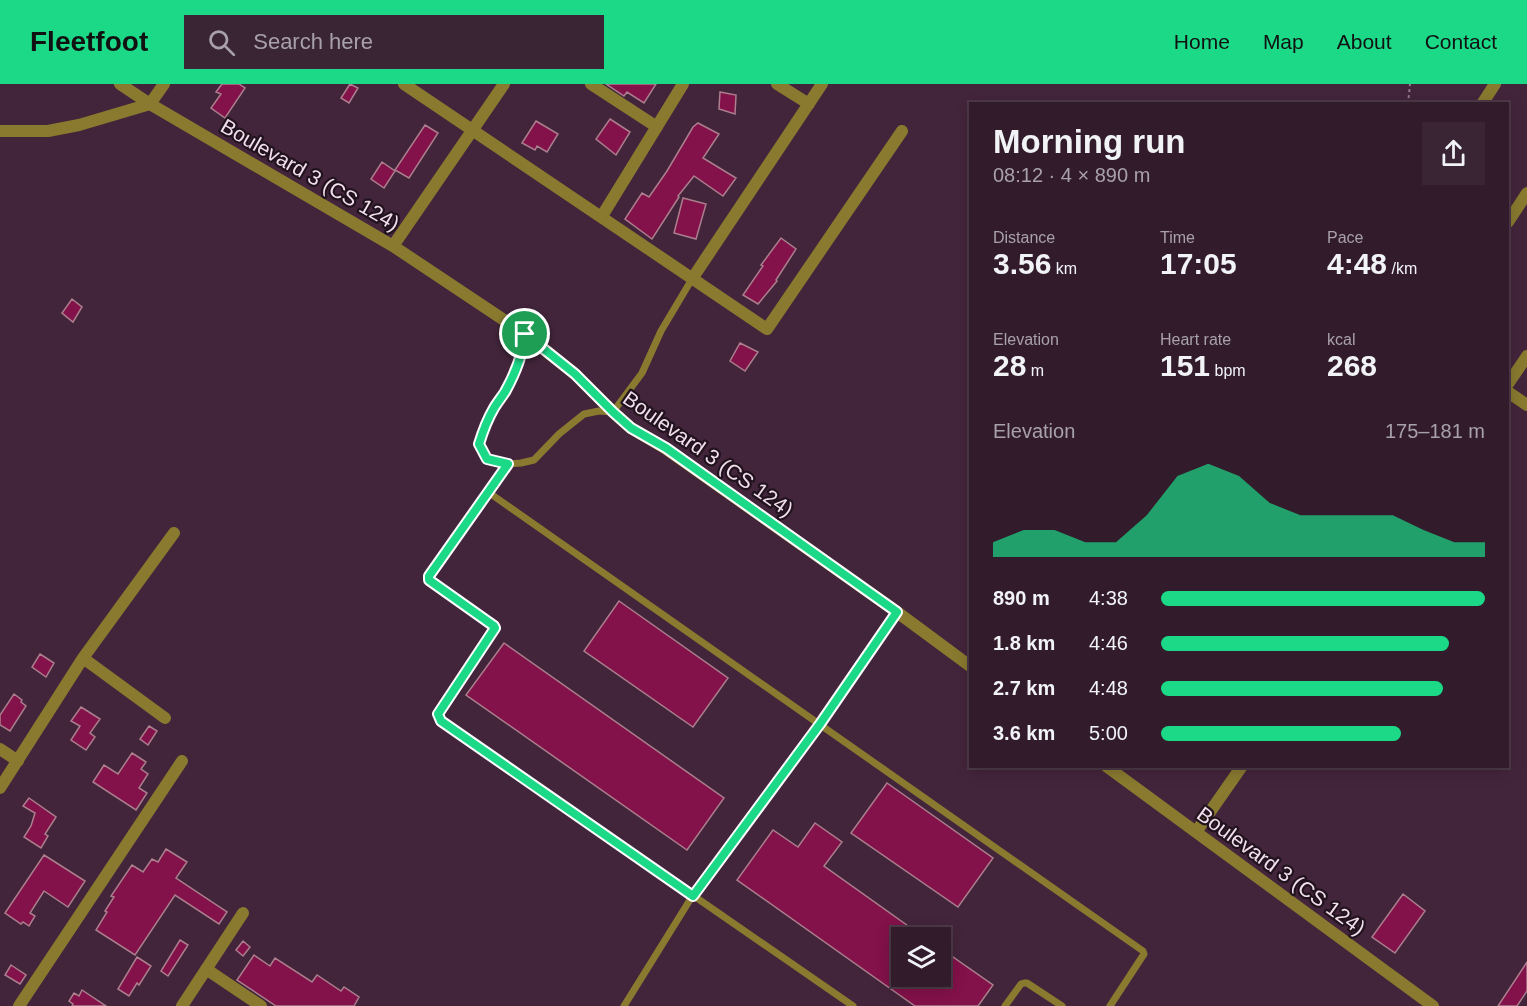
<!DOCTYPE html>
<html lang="en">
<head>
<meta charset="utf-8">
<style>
	body { margin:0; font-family:Helvetica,sans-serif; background:#3a2534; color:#f1f3f6; height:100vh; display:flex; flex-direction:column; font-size:22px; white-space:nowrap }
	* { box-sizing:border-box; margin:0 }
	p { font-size:20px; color:#a8a1a9 }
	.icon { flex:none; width:33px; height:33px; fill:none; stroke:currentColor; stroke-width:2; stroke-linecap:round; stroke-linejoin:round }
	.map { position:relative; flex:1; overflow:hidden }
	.sheet { position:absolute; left:969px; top:18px; width:540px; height:666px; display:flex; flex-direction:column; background:#321c2c; border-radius:0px; box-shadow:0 3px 15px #0003,0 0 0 2px #4d3a48 }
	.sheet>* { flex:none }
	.buttons { position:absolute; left:891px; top:843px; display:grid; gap:12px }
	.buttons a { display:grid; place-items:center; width:60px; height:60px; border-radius:0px; background:#321c2c; box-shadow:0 3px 15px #0003,0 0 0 2px #4d3a48; font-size:30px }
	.pin { position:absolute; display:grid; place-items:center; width:51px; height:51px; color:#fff; margin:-26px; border:3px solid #fff; border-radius:50%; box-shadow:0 2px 6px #0007 }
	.round { display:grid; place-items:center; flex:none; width:63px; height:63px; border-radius:0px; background:#3a2534 }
	.overview { display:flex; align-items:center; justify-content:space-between; height:102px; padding:0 24px }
	h1 { font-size:33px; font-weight:700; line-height:45px }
	.figures { display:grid; grid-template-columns:repeat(3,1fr); gap:9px; height:102px; padding:6px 24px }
	.figures div { display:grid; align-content:center }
	.figures b { font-size:30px; font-weight:700 }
	.figures small { font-size:16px; font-weight:400 }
	.figures p { font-size:16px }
	.chart { height:168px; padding:12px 24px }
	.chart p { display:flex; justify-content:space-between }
	.chart svg { width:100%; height:108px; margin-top:6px; fill:#1cd988; opacity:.7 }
	ul { padding:0 24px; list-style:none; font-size:20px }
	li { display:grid; grid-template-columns:96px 72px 1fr; align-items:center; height:45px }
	li i { height:15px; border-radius:8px; background:#1cd988 }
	header { display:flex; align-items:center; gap:36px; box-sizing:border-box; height:84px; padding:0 30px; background:#1cd988; color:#111 }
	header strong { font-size:28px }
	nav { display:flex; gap:33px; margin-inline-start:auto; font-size:21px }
	.search { width:420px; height:54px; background:#3a2534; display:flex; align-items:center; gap:15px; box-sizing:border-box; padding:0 21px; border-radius:0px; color:#a8a1a9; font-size:22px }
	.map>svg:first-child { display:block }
	.building { fill:#83114a; stroke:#ab7f8d; stroke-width:1.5 }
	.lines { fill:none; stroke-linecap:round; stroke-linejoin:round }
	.path { stroke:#91788a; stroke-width:2; stroke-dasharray:3 3; stroke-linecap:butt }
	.lane { stroke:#897a2f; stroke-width:7 }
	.street { stroke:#897a2f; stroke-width:12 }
	.route-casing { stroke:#fff; stroke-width:12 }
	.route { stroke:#1cd988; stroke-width:8 }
	.labels { text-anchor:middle; stroke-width:4.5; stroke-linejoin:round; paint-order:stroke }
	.street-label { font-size:21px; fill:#f2deec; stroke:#21131d }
</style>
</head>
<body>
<header>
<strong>Fleetfoot</strong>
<div class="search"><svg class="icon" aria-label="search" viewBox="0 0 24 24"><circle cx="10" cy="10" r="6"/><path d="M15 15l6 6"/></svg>Search here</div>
<nav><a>Home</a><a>Map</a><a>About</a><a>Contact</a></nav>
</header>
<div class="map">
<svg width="1527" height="922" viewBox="0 0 1527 922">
	<rect width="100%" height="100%" fill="#43253b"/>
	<path class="building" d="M222 0H239L245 4 225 34 211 24 221 10 216 8Z
		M350 0 358 4 349 19 341 14Z
		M606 0H656L644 19 627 8 624 12Z
		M720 8 736 11 735 30 719 25Z
		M610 35 630 48 616 71 596 55Z
		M536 37 558 50 547 68 537 62 535 66 522 59Z
		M698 39 719 50 703 74 736 94 723 112 694 92 678 112 679 113 652 155 625 135 642 109 649 113 667 87 693 43Z
		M425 41 438 49 409 94 395 86Z
		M382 78 395 87 384 104 371 95Z
		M683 114 706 120 696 155 674 149Z
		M781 154 796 165 776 196 777 197 758 220 743 211 763 182 761 181Z
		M72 215 82 223 73 238 62 229Z
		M740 259 758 268 745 287 730 277Z
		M619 517 728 594 693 643 584 567Z
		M504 559 724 714 687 766 466 611Z
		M40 570 54 579 46 593 32 583Z
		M14 610 22 616 21 618 26 622 10 647 0 641V631Z
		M81 623 100 635 90 649 95 653 86 666 71 656 80 642 71 637Z
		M149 642 157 647 148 661 140 655Z
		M132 669 146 678 141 685 148 690 139 704 147 709 136 726 93 698 104 681 118 690Z
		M887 699 993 774 958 823 851 749Z
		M29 714 56 733 45 750 48 752 41 764 24 753 31 742 35 729 23 722Z
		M815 739 842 758 824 782 925 854H902V892H940V864L993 901 978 922H915L737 796 773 746 798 763Z
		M166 765 187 778 176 794 227 828 219 840 175 811 135 871 96 846 107 828 105 827 114 813 111 812 132 781 143 788 152 775 158 778Z
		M44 771 85 797 68 823 44 807 30 829 35 832 29 842 23 838 21 840 5 829Z
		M1403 810 1425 827 1395 869 1372 853Z
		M180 856 188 861 168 892 161 887Z
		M243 857 250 863 243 872 236 866Z
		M254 871 270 882 275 874 312 898 317 891 341 907 344 903 359 913 354 922H276L237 896Z
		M137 873 151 882 139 901 137 899 129 912 118 905Z
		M1527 878V907L1517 922H1498Z
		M11 881 26 891 20 900 5 891Z
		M82 906 106 922H72L73 920 69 917 74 909 79 912Z"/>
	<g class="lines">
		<path class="path" d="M1408 20 1410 0"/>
		<path class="lane" d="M525 250C523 270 515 291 505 309 502 313 499 316 496 320 488 332 483 346 479 360L487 375 508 380 521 379 534 376 559 350 584 330 599 327 613 328 642 289 661 247 692 195
			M508 380 429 492V496L494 542 495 544 438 630 441 637 853 922
			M488 408 1143 867 1144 870 1110 922
			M624 922 693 811 820 640 897 528
			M1005 922 1021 900 1024 899H1027L1062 922"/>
		<path class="street" d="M120 0 150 20 393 162 525 250 575 290 613 328 631 344 665 364 897 528 970 582
			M404 0 767 245 902 47
			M591 0 657 43
			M777 0 809 20
			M1482 20 1495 0
			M0 47H48L79 41 150 20 164 0
			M602 132 683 0
			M1508 138 1527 109
			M393 162 504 0
			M692 195 822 0
			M1508 300 1527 272
			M1508 308 1527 321
			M83 574 165 634
			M0 665 18 677
			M1106 682 1433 922
			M0 704 83 574 174 449
			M1196 748 1242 682
			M206 885 261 922
			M19 922 182 677
			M182 922 243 829"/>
	</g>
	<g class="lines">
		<defs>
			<path id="route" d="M525 250 575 290 613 328 631 344 666 364 897 528 820 640 693 812 441 637 438 630 495 544 494 542 429 496V492L508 380 487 375 479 360C483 347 487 336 494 324 497 319 501 314 505 308 515 290 523 270 525 250Z"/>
		</defs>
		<use href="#route" class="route-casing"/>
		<use href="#route" class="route"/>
	</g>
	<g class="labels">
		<g class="street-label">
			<text transform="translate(310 91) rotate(30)" y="7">Boulevard 3 (CS 124)</text>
			<text transform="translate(708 370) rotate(35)" y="7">Boulevard 3 (CS 124)</text>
			<text transform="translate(1281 787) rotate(36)" y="7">Boulevard 3 (CS 124)</text>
		</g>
	</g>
</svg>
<div class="buttons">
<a><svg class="icon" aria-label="layers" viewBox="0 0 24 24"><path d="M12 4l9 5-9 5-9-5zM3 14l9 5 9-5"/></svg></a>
</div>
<div class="pin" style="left:525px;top:250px;background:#1e9e55"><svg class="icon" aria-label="arrive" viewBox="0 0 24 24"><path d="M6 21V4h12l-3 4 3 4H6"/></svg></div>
<section class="sheet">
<div class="overview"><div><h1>Morning run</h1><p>08:12 · 4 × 890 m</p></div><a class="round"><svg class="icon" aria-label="share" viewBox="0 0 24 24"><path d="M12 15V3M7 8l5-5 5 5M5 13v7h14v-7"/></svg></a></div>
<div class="figures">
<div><p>Distance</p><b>3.56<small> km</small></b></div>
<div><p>Time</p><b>17:05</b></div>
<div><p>Pace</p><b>4:48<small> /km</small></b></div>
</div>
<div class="figures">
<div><p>Elevation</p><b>28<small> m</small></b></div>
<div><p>Heart rate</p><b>151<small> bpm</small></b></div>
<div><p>kcal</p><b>268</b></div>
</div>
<div class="chart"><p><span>Elevation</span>175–181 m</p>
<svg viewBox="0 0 160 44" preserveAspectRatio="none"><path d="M0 44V38L10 33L20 33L30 38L40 38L50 27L60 11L70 6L80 11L90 22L100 27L110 27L120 27L130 27L140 33L150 38L160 38V44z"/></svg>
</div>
<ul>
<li><b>890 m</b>4:38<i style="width:100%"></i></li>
<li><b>1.8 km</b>4:46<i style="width:89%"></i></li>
<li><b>2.7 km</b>4:48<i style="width:87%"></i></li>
<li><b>3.6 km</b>5:00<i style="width:74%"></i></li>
</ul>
</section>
</div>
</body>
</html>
